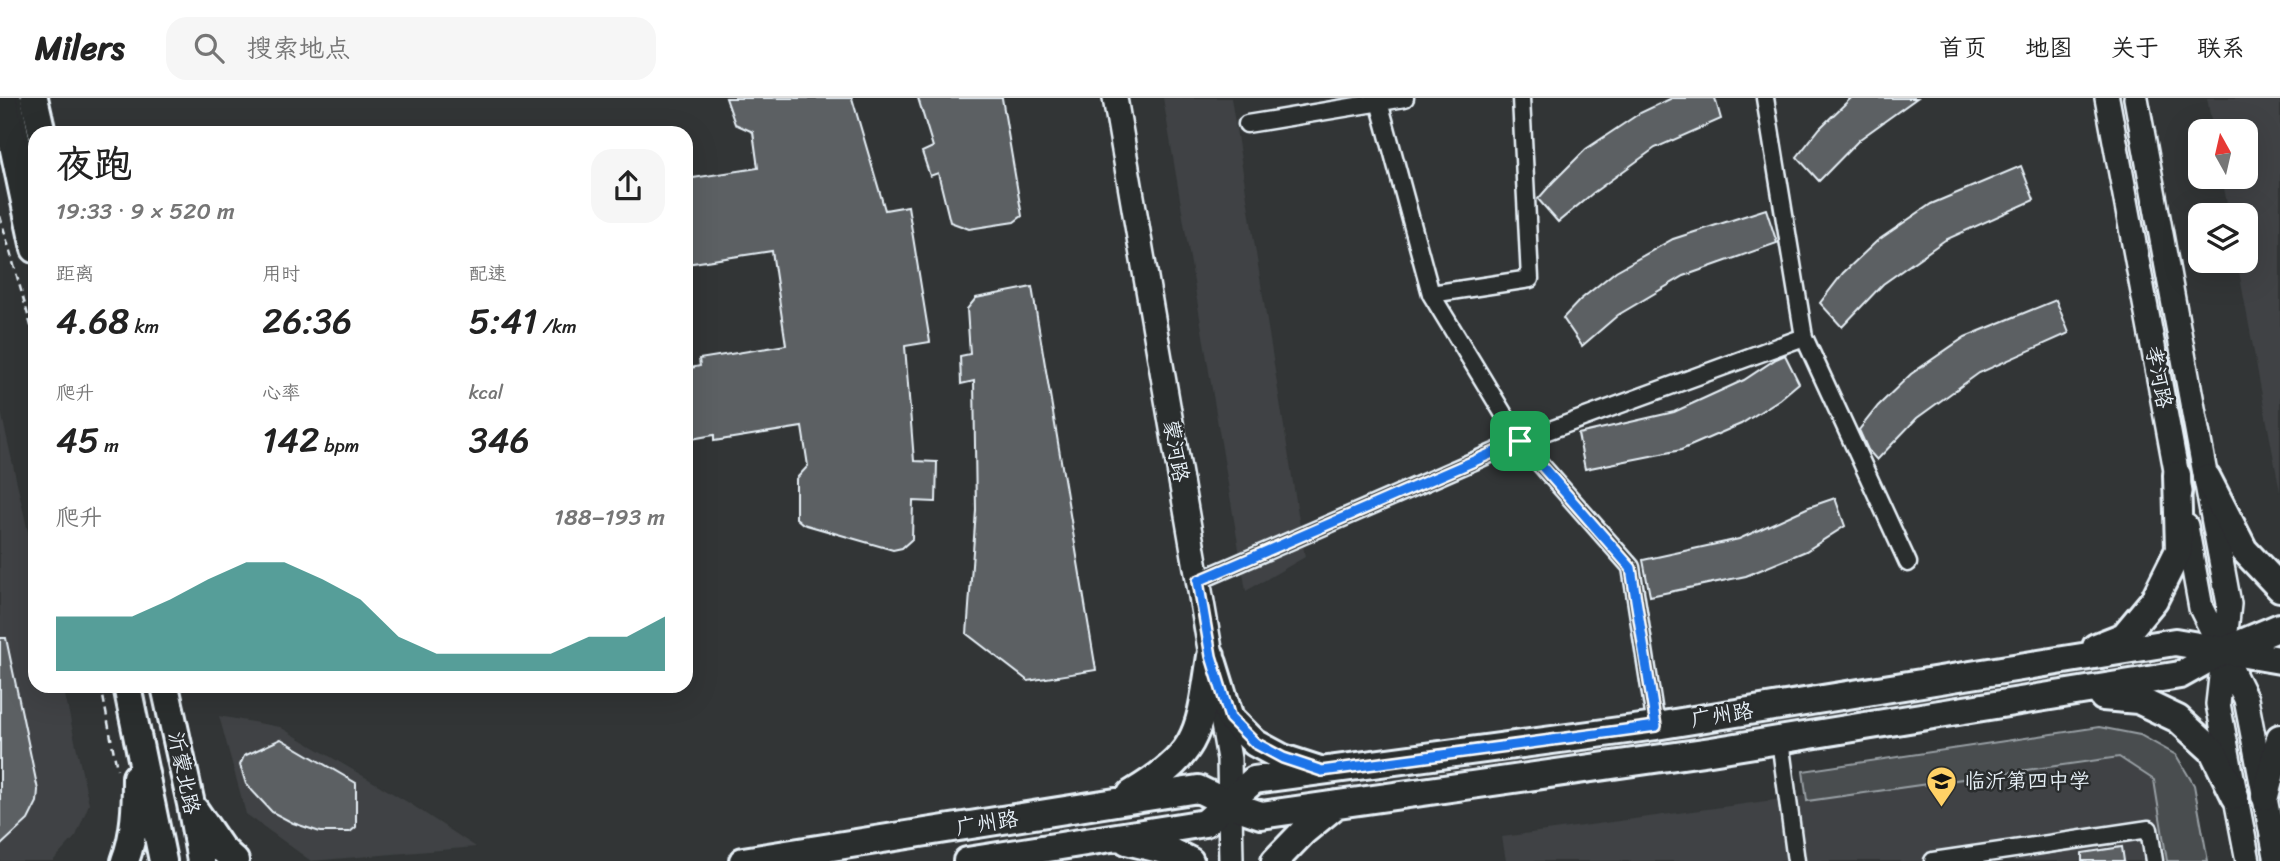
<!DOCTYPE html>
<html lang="zh">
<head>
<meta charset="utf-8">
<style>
	body { margin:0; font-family:Sriracha,"LXGW WenKai TC",sans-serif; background:#f6f6f6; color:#222; height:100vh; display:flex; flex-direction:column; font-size:26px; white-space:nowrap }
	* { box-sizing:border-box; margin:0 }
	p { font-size:23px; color:#767676 }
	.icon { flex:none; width:38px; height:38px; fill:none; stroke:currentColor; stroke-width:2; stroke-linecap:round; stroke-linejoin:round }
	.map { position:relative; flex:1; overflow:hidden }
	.details { position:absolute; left:28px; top:28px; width:665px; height:567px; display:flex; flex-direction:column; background:#fff; border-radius:21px; box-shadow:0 7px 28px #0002 }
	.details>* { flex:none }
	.needle { width:46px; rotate:352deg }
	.controls { position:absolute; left:2188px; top:21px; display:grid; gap:14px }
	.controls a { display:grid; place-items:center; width:70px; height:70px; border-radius:14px; background:#fff; box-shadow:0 7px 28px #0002; font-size:35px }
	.pin { position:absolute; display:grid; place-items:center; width:60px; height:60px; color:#fff; margin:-30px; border-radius:14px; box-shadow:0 4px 10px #0006 }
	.round { display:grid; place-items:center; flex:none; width:74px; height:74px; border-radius:21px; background:#f6f6f6 }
	.headline { display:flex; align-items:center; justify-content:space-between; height:119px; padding:0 28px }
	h1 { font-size:38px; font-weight:600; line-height:52px }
	.figures { display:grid; grid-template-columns:repeat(3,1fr); gap:10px; height:119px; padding:7px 28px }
	.figures div { display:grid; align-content:center }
	.figures b { font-size:35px; font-weight:600 }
	.figures small { font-size:19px; font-weight:400 }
	.figures p { font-size:19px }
	.chart { height:196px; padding:14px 28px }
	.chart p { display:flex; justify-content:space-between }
	.chart svg { width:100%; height:126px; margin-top:7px; fill:#0f766e; opacity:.7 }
	header { display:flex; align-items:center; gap:42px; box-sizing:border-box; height:98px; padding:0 35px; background:#fff; border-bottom:2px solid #e0e0e0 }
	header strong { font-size:33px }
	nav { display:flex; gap:38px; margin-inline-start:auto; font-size:24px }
	.search { width:490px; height:63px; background:#f6f6f6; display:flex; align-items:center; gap:18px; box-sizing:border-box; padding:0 24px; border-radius:21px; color:#767676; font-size:26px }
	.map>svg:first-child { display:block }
	.built { fill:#3f4244 }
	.green { fill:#494d4f; stroke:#989fa4; stroke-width:2 }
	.building { fill:#5c6063; stroke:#e8f1f8; stroke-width:2 }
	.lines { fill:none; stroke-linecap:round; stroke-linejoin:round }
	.lane-casing { stroke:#e8f1f8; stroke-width:13 }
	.street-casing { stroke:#e8f1f8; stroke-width:21 }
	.secondary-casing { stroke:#e8f1f8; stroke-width:28 }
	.primary-casing { stroke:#e8f1f8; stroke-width:32 }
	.path { stroke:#e8f1f8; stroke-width:2.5; stroke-dasharray:7 5; stroke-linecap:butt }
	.lane { stroke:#2a2d2e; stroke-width:8 }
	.street { stroke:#2a2d2e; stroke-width:16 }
	.secondary { stroke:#2a2d2e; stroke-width:23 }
	.primary { stroke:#2a2d2e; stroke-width:26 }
	.route-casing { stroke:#fff; stroke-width:14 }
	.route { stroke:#1a73e8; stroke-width:9 }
	.labels { text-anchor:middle; stroke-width:5; stroke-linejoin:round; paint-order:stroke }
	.street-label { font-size:21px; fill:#e8f1f8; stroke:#2a2d2e }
	.poi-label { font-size:21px; fill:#e8f1f8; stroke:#2a2d2e; text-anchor:start }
</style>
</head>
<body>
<header>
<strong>Milers</strong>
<div class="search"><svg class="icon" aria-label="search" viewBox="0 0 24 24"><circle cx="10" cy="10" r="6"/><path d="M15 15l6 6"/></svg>搜索地点</div>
<nav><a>首页</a><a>地图</a><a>关于</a><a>联系</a></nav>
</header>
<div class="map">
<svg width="2280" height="763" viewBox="0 0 2280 763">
	<rect width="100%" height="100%" fill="#323536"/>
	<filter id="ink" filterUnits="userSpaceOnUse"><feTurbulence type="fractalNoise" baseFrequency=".0143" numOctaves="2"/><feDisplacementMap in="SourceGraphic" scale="14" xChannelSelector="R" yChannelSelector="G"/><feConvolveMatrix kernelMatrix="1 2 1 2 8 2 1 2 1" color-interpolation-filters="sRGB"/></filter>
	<g filter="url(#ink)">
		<path class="built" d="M1163 0H1231L1305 459 1246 493Z
			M2207 0H2280V394L2237 163H2245V117H2229L2222 79H2245V33H2213Z
			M0 309 35 465V588H63L89 706 76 738 53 763H0Z
			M219 618 280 629 409 705 476 749 311 763 246 716Z
			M2119 655 2159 680 2174 763H1506L1502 739Z"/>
		<path class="green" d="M2099 629 2140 637 2176 657 2194 687 2208 763H2167L2154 682 2119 659 1807 703 1803 673Z"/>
		<path class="building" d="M726 0H852L885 112 908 108 930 244 905 248 914 363 937 364 936 404 913 403 912 441 902 450 893 452 803 426 796 420V381L808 368 802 329 714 343V337L691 341 686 311V271L700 268 699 261 786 247 772 153 686 166V81L758 70 753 34 735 26Z
			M918 0H1002L1022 118 1014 124 969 131 950 124 938 75 930 78 922 54 933 49Z
			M1672 0H1715L1721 21 1655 50 1593 95 1558 124 1538 101 1553 84 1586 51 1640 15Z
			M1851 0H1917L1860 41 1819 83 1797 59 1820 30Z
			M2021 68 2034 102 1945 142 1883 186 1842 229 1820 205 1843 175 1877 143 1931 106Z
			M1766 111 1777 145 1684 178 1618 217 1582 248 1563 220 1580 202 1616 173 1673 141Z
			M1032 189 1096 572 1028 583 967 536 976 412 974 283 961 286 960 258 970 256 967 211 976 200Z
			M2056 202 2069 235 1979 275 1917 320 1877 362 1868 352 1859 332 1878 308 1911 276 1965 239Z
			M1785 257 1799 285 1780 301 1741 326 1681 352 1585 371 1578 336 1674 314 1744 282 1776 261Z
			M1835 400 1845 428 1806 453 1746 478 1650 498 1643 462 1739 441 1809 409Z
			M0 540H6L38 692 37 704 28 722 0 748Z
			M281 641 356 685V729L350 734H320L293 725 272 714 246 686 240 667 244 658Z
			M2122 749 2124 763H2082V755Z"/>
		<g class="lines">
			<defs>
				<path id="lane" d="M17 0 35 87"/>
				<path id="street" d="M1378 0 1431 196 1520 343 1631 469 1656 628
					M1765 0 1804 239 1908 465
					M1247 26 1405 0
					M1431 196 1530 181 1521 0
					M1198 483 1520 343 1804 239
					M1780 642 1796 763
					M1933 763 2149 731 2154 763"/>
				<path id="secondary" d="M1115 0 1229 661 1231 763
					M2107 0 2180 394
					M2136 0 2229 506 2218 606 2248 763
					M2186 428 2201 510 2246 601 2277 763"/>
				<path id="primary" d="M3 0 35 151
					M34 0 42 35
					M2207 380 2244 452 2280 490
					M2096 549 2124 538 2154 502 2179 452 2177 377
					M1213 565 1230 620 1255 645 1283 660 1317 671
					M127 588 163 763
					M165 588 191 706 201 763
					M2103 599 2138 602 2178 621 2213 653 2235 698
					M1131 696C1201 654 1199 634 1211 558
					M2265 698 2280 640
					M195 712 221 750 235 763
					M1127 743 1172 754 1190 763
					M125 763C135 737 136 707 136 679
					M743 763 1198 691 1229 706 1261 717 1711 653 2180 577 2223 553 2280 529
					M967 763 1205 725 1254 682 1656 628 2175 544 2280 562
					M1275 763 1303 734 1337 706"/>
			</defs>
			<use href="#lane" class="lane-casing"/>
			<use href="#street" class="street-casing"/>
			<use href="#secondary" class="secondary-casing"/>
			<use href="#primary" class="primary-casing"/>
			<path class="path" d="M0 118 35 242
				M101 588 117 671"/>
			<use href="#lane" class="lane"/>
			<use href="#street" class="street"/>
			<use href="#secondary" class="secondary"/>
			<use href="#primary" class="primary"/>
		</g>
	</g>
	<g class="lines" filter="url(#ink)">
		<defs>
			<path id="route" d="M1520 343 1631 470 1656 628 1322 673 1283 660 1255 645 1230 620 1211 558 1198 483Z"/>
		</defs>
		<use href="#route" class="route-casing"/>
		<use href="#route" class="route"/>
	</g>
	<defs>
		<symbol id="school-pin" viewBox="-11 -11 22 30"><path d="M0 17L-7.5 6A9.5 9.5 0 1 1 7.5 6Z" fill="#ffd166" stroke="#2a2d2e"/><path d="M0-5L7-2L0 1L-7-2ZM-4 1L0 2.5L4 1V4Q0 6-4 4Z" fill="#111"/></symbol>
	</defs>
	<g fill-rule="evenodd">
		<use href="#school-pin" x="1924" y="666" width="35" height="47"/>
	</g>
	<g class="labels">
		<g class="street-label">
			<text transform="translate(2159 279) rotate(79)" y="7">孝河路</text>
			<text transform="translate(1176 353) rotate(80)" y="7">蒙河路</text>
			<text transform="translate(1722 617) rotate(-9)" y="7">广州路</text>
			<text transform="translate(184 675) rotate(78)" y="7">沂蒙北路</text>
			<text transform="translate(987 725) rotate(-9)" y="7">广州路</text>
		</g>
		<g class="poi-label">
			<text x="1964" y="690">临沂第四中学</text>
		</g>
	</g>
</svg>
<div class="controls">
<a><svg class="needle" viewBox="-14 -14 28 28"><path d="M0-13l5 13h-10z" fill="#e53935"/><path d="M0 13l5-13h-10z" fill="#767676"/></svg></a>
<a><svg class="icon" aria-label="layers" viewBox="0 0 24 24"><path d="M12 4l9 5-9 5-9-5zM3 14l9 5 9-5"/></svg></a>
</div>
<div class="pin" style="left:1520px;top:343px;background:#1e9e55"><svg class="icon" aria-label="arrive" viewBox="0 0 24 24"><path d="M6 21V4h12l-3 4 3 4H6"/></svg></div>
<section class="details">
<div class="headline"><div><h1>夜跑</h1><p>19:33 · 9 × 520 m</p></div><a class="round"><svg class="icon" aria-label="share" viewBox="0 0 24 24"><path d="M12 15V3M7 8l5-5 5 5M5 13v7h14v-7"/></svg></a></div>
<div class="figures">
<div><p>距离</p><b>4.68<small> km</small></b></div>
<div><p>用时</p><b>26:36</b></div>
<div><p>配速</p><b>5:41<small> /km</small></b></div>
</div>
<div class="figures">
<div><p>爬升</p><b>45<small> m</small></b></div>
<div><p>心率</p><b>142<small> bpm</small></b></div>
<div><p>kcal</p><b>346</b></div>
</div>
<div class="chart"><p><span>爬升</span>188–193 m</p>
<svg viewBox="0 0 160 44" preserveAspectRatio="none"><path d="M0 44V25L10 25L20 25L30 19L40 12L50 6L60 6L70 12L80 19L90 32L100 38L110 38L120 38L130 38L140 32L150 32L160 25V44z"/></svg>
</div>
</section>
</div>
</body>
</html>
